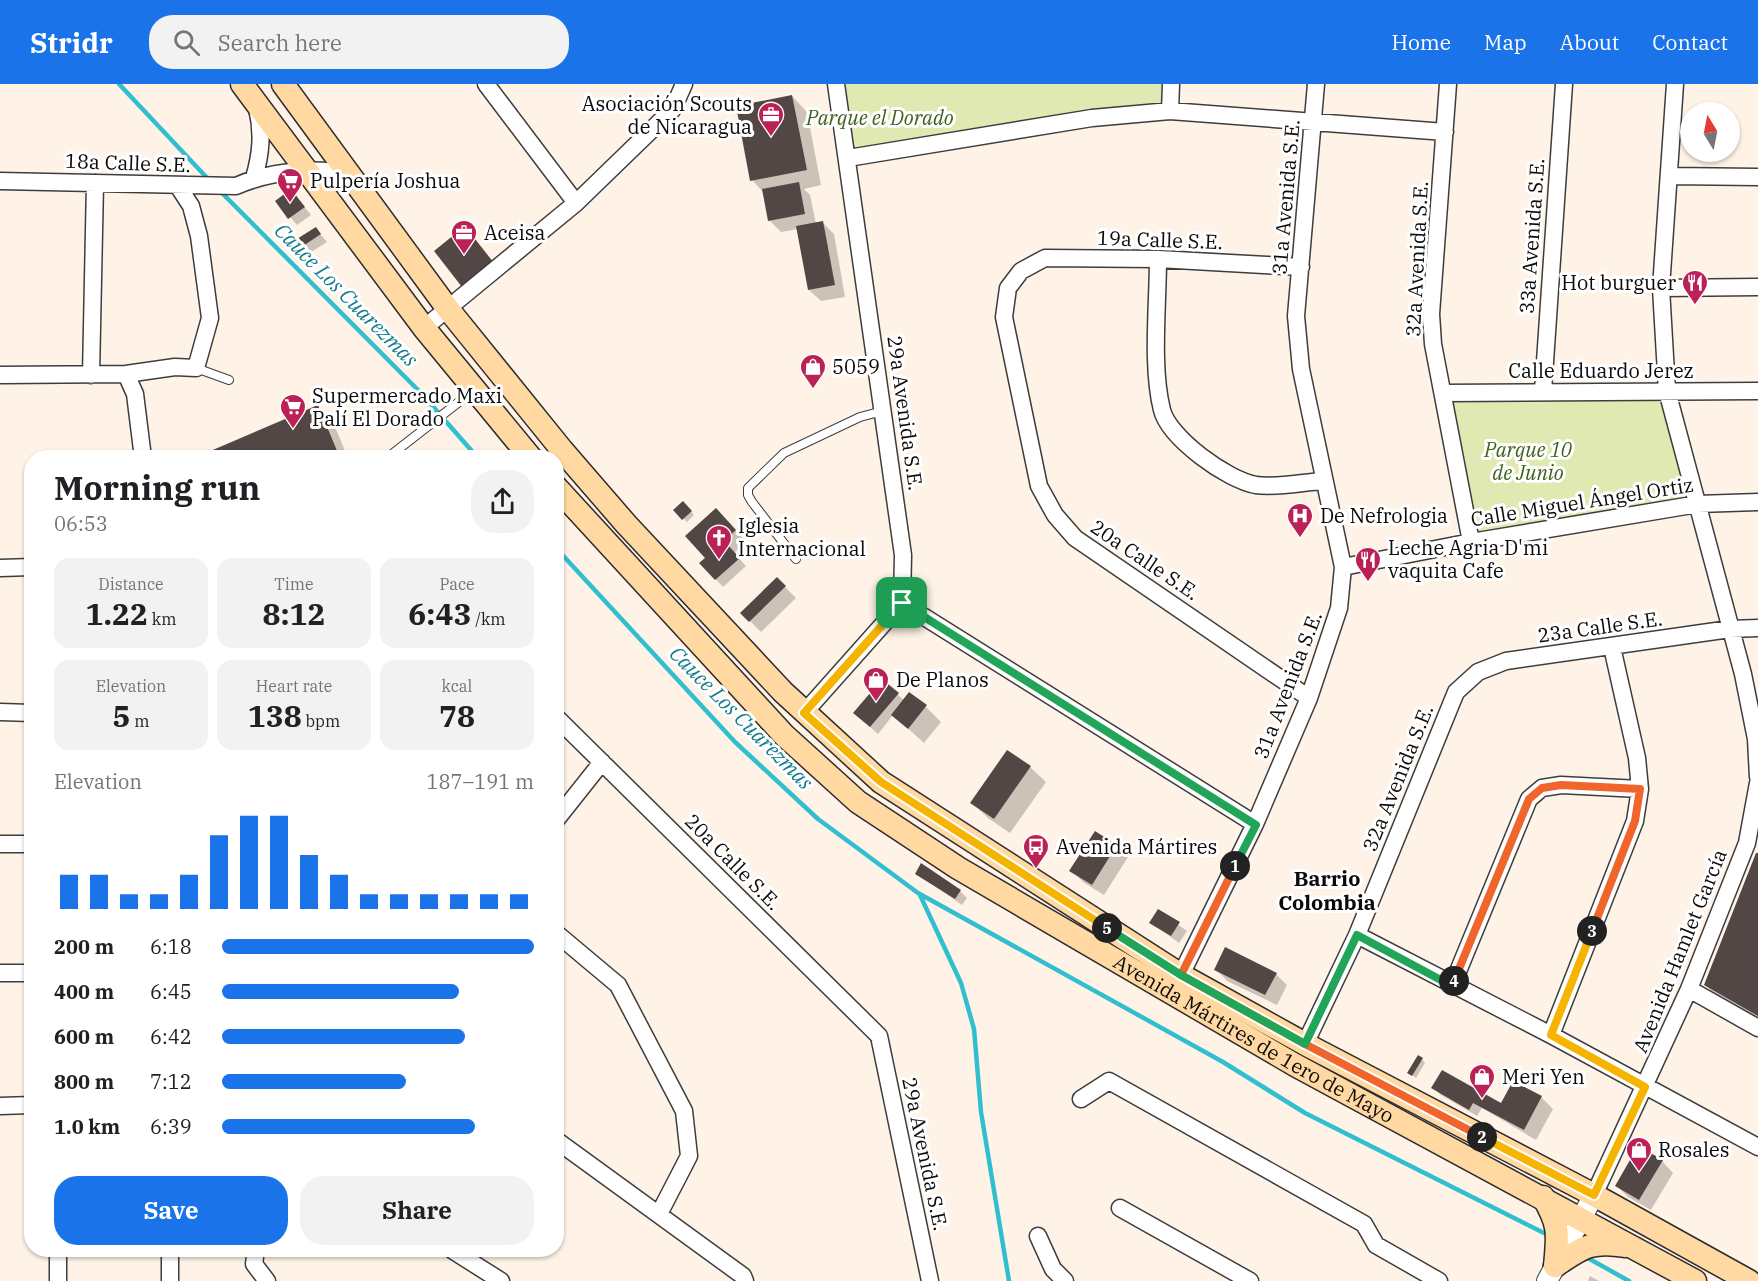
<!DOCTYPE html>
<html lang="en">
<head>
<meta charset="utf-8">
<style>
	body { margin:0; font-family:"IBM Plex Serif",serif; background:#f2f2f2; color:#202124; height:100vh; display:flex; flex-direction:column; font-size:22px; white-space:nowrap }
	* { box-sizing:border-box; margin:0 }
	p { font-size:20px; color:#757577 }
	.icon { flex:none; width:33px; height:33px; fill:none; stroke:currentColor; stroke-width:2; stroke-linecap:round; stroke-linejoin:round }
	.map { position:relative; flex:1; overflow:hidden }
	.side { position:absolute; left:24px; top:366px; width:540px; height:807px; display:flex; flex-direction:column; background:#fff; border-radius:24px; box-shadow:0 2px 4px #0004 }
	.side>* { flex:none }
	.needle { width:39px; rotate:350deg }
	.controls { position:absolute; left:1680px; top:18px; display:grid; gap:12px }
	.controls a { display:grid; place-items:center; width:60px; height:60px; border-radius:50%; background:#fff; box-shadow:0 2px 4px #0004; font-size:30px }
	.pin { position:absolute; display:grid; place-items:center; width:51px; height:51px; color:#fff; margin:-26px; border-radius:12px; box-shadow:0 3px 9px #0006 }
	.km { position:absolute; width:30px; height:30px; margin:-15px; border-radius:50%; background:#222; color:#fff; font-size:16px; line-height:30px; text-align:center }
	.round { display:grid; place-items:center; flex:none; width:63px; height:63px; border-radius:24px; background:#f2f2f2 }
	.summary { display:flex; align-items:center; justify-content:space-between; height:102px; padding:0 30px }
	h1 { font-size:33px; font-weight:800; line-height:45px }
	.metrics { display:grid; grid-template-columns:repeat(3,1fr); gap:9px; height:102px; padding:6px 30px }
	.metrics div { display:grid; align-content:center; border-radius:15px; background:#f2f2f2; text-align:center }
	.metrics b { font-size:30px; font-weight:800 }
	.metrics small { font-size:16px; font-weight:400 }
	.metrics p { font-size:16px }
	.chart { height:168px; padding:12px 30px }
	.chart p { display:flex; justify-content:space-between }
	.chart svg { width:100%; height:108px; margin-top:6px; stroke:#1a73e8; stroke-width:6 }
	.primary-button { display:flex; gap:12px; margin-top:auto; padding:12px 30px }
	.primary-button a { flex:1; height:69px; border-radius:24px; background:#1a73e8; color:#fff; font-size:24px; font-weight:800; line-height:69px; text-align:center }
	.primary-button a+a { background:#f2f2f2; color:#202124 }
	ul { padding:0 30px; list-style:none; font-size:20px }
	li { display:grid; grid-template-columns:96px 72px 1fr; align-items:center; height:45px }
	li i { height:15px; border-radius:8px; background:#1a73e8 }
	header { display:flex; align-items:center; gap:36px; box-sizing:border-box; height:84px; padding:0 30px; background:#1a73e8; color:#fff }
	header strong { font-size:28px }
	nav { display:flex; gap:33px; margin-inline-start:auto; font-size:21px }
	.search { width:420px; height:54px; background:#f2f2f2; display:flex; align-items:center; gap:15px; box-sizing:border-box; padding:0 21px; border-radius:24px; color:#757577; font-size:22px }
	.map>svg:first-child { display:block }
	.green { fill:#dfe9b1 }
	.shadow { fill:#0003 }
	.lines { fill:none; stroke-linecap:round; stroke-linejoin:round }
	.stream { stroke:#31bfcf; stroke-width:4.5 }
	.building { fill:#534746 }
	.service-casing { stroke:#3d3d3d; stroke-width:10 }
	.minor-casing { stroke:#3d3d3d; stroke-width:19 }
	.tertiary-casing { stroke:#3d3d3d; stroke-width:22 }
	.secondary-casing { stroke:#2c2c2c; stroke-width:25 }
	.service { stroke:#fff; stroke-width:8 }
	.minor { stroke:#fff; stroke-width:16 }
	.tertiary { stroke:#fff; stroke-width:20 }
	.secondary { stroke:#ffd8a2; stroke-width:22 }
	.split-1-casing { stroke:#fff; stroke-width:12 }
	.split-2-casing { stroke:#fff; stroke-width:12 }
	.split-3-casing { stroke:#fff; stroke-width:12 }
	.split-4-casing { stroke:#fff; stroke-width:12 }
	.split-5-casing { stroke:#fff; stroke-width:12 }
	.split-6-casing { stroke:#fff; stroke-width:12 }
	.split-1 { stroke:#22a559; stroke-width:8 }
	.split-2 { stroke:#f0652b; stroke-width:8 }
	.split-3 { stroke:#f5b400; stroke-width:8 }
	.split-4 { stroke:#f0652b; stroke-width:8 }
	.split-5 { stroke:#22a559; stroke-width:8 }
	.split-6 { stroke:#f5b400; stroke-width:8 }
	.labels { text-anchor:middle; stroke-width:6; stroke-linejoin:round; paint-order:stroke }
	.poi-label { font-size:20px; fill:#0a0a0a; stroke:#fff; text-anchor:start }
	.park-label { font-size:20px; font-style:italic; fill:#3f611b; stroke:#fff }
	.street-label { font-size:20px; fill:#0a0a0a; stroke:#fff }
	.water-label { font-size:21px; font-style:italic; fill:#137d8e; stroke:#fff }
	.neighbourhood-label { font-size:21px; font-weight:bold; fill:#0a0a0a; stroke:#fff }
</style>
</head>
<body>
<header>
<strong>Stridr</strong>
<div class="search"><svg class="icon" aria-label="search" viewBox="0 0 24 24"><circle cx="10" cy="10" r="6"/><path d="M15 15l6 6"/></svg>Search here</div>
<nav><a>Home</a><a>Map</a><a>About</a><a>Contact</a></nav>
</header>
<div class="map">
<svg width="1758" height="1197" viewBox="0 0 1758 1197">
	<rect width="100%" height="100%" fill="#fff3e7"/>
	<path class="green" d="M836 0H1171L1170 27 848 74Z
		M1667 307 1698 420 1471 458 1443 309Z"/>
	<path class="shadow" d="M792 12 807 28 821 101 804 105 810 111 816 140 822 138 834 150 845 213 821 217 809 206 798 145 781 148 770 137 764 109 752 96Z
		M291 107 311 131 297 141 277 118Z
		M315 144 327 158 305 172 298 165Z
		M465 144 504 190 475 213Z
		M317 323 333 338 348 374H199Z
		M683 419 694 431 687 438 675 426Z
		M727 437 746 458 734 469 746 482 723 503 701 479 707 474Z
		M777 495 796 514 761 548 742 529Z
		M882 597 905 617 926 623 941 638 924 659 893 631 878 650 863 637Z
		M1030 683 1046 698 1010 749 988 734 972 719Z
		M1116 762 1128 773 1104 811 1083 798 1071 786Z
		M1758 770V937L1721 916 1705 901Z
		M916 789 960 807 967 814 962 821Z
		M1159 827 1187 847 1179 859 1151 839Z
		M1216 885 1276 890 1287 901 1277 921 1227 897Z
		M1422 975 1425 979 1416 994 1409 988Z
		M1433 1004 1500 1021 1541 1013 1553 1025 1536 1056 1482 1024 1477 1032 1441 1011Z
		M1662 1077 1673 1089 1651 1126 1628 1113 1617 1102Z
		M1590 1192 1599 1197H1588Z"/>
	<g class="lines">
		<path class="stream" d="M119 0 209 96
			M219 106 421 309 478 374
			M556 464 735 658 818 735 918 809 1223 978 1305 1029 1550 1152
			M920 811 961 899 974 945 981 1028 1009 1197
			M1586 1173 1629 1197"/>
	</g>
	<path class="building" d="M792 11 807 86 750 97 736 22Z
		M799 98 805 130 768 137 762 105Z
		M291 105 305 123 288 135 275 117Z
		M823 137 835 201 808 206 796 142Z
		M465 142 493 178 462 203 434 167Z
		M316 143 321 150 297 166 292 158Z
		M318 321 340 374H194Z
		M683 417 692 427 682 436 673 426Z
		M716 424 736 446 724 457 740 474 715 496 699 479 705 474 685 452Z
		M777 493 786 502 749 538 740 529Z
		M882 595 899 609 870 643 853 629Z
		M909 608 927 621 908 645 891 631Z
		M1007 666 1031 682 994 735 970 719Z
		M1095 747 1117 761 1092 801 1069 787Z
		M1756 769H1758V932L1704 901Z
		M921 779 961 806 955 815 915 790Z
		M1158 825 1180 838 1171 852 1149 839Z
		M1225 863 1277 889 1265 911 1214 886Z
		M1418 971 1423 974 1412 992 1407 989Z
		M1442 986 1501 1019 1513 997 1542 1012 1524 1046 1473 1019 1469 1026 1431 1004Z
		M1638 1062 1663 1076 1639 1116 1615 1102Z"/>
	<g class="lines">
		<defs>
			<path id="service" d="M196 284 229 296
				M387 374 473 307
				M796 475 752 418 748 411V404L784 369 860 333 883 327"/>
			<path id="minor" d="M486 0 576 119
				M1448 0 1431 230 1433 260 1471 458
				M1675 0 1661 204 1667 307 1743 590 1756 655 1758 693
				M1170 27 1171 0
				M848 74 1092 34 1170 27 1445 48
				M1670 92 1758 93
				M254 94C261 70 263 49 257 24
				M0 97 236 102C268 88 317 81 352 92
				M1158 175C1158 220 1151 283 1162 326 1169 354 1227 396 1256 401 1277 404 1303 398 1324 397
				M1301 183 1158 175 1045 174 1021 187 1008 204 1004 233 1039 402 1055 431 1075 454 1309 614
				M1661 204 1758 203
				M424 244 576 119 673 25 684 0
				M126 290 135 310 143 374
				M0 291 126 290 175 283 196 284 210 234 199 152 191 122 178 102
				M91 291 95 99
				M1543 307 1564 0
				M1443 309 1758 307
				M1343 483 1471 458 1698 420 1758 418
				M0 484 32 483
				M902 519 1255 740
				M0 628 32 629
				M804 629 902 519 903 471 836 0
				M556 633 879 952 930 1197
				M556 736 602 678
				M0 760H32
				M556 849 618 901 684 1027 689 1072 659 1130
				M1357 851 1551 951 1758 1063
				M0 889H32
				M1176 901 1255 740 1309 614 1339 524 1343 483 1301 285 1296 232 1316 0
				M1452 902 1529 715 1542 704 1561 701 1640 705
				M1689 905 1758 944
				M1551 951 1635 737 1640 705 1637 674 1612 563
				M1305 960 1357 851 1456 608 1478 588 1506 577 1730 545 1758 544
				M1081 1015 1109 997 1364 1140 1376 1161 1439 1197
				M0 1022 32 1021
				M556 1056 743 1192 745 1197
				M1594 1111 1689 905 1747 759 1758 699
				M1120 1124 1250 1197
				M1038 1152 1053 1185 1065 1197
				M256 1166 254 1180 267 1197
				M452 1166 501 1197
				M58 1197V1166
				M170 1197V1166"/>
			<path id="tertiary" d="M1547 1197 1594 1111"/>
			<g id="secondary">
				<path d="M242 0 424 244 531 374"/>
				<path d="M283 0 448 225 562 366 626 440 783 608 881 698 1181 891 1305 960 1594 1111 1749 1197"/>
				<path id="s1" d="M556 403 784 651 858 718 958 784 1295 981 1695 1197"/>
				<path d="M1543 1113C1560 1142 1558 1150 1555 1182"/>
				<path d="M1555 1182C1582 1164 1591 1156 1625 1162"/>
			</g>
		</defs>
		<use href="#service" class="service-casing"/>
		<use href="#minor" class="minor-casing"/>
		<use href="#tertiary" class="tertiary-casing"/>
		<use href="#secondary" class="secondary-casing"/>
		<use href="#service" class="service"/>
		<use href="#minor" class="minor"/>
		<use href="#tertiary" class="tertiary"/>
		<use href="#secondary" class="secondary"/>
	</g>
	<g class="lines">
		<defs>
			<path id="split-1" d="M902 519 1256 741 1235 782"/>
			<path id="split-2" d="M1235 782 1181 891 1305 960 1482 1053"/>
			<path id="split-3" d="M1482 1053 1594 1111 1645 1003 1551 951 1592 847"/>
			<path id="split-4" d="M1454 897 1529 715 1542 704 1561 701 1640 705 1635 737 1592 847"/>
			<path id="split-5" d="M1107 844 1181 891 1305 960 1357 851 1452 902 1454 897"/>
			<path id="split-6" d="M902 519 804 629 881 698 1107 844"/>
		</defs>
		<use href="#split-1" class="split-1-casing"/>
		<use href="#split-2" class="split-2-casing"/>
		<use href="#split-3" class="split-3-casing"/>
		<use href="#split-4" class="split-4-casing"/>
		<use href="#split-5" class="split-5-casing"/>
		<use href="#split-6" class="split-6-casing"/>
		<use href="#split-1" class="split-1"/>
		<use href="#split-2" class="split-2"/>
		<use href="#split-3" class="split-3"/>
		<use href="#split-4" class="split-4"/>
		<use href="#split-5" class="split-5"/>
		<use href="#split-6" class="split-6"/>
	</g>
	<defs>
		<symbol id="office-pin" viewBox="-11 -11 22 30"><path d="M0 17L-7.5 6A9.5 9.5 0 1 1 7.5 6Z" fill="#bb2157" stroke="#fff"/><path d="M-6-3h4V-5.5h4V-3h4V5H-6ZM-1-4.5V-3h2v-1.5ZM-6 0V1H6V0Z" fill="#fff"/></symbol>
		<symbol id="supermarket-pin" viewBox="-11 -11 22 30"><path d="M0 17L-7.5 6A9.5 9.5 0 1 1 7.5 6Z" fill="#bb2157" stroke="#fff"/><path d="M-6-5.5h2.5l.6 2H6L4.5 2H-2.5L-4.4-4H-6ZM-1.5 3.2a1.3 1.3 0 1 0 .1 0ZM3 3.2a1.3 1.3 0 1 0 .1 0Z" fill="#fff"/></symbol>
		<symbol id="restaurant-pin" viewBox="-11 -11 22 30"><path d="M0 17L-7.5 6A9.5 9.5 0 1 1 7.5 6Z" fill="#bb2157" stroke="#fff"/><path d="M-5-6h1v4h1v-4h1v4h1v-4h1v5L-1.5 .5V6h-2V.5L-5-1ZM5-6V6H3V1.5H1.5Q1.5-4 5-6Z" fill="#fff"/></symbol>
		<symbol id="shop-pin" viewBox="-11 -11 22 30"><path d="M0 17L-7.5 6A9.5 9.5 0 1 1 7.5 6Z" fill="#bb2157" stroke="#fff"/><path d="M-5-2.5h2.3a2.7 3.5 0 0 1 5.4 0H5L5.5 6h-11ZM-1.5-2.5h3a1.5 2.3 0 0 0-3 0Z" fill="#fff"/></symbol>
		<symbol id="hospital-pin" viewBox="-11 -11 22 30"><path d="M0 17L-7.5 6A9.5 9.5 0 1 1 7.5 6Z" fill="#bb2157" stroke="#fff"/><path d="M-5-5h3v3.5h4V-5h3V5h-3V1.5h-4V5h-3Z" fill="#fff"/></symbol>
		<symbol id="church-pin" viewBox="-11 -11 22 30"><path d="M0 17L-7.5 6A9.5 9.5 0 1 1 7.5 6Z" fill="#bb2157" stroke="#fff"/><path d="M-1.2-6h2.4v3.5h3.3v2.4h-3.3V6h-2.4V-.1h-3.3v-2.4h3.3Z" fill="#fff"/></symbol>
		<symbol id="bus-pin" viewBox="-11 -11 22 30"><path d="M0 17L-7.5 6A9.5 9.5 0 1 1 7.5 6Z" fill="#bb2157" stroke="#fff"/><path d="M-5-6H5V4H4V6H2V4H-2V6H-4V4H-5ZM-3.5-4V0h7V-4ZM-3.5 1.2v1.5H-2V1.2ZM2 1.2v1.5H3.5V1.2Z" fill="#fff"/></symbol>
	</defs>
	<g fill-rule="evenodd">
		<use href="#office-pin" x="756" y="16" width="30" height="40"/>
		<use href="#supermarket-pin" x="275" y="82" width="30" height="40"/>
		<use href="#office-pin" x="449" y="134" width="30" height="40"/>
		<use href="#restaurant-pin" x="1680" y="184" width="30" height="40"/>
		<use href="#shop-pin" x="798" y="268" width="30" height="40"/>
		<use href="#supermarket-pin" x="278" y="308" width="30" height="40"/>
		<use href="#hospital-pin" x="1285" y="417" width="30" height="40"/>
		<use href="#church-pin" x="704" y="439" width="30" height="40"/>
		<use href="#restaurant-pin" x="1353" y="461" width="30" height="40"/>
		<use href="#shop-pin" x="861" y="581" width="30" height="40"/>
		<use href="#bus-pin" x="1021" y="748" width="30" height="40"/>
		<use href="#shop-pin" x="1467" y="978" width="30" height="40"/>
		<use href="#shop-pin" x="1624" y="1051" width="30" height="40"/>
	</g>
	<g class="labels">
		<g class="poi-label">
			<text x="752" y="27" text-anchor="end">Asociación Scouts<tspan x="752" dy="23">de Nicaragua</tspan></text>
			<text x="310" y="104">Pulpería Joshua</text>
			<text x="484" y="156">Aceisa</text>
			<text x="1676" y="206" text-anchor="end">Hot burguer</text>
			<text x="832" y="290">5059</text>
			<text x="312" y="319">Supermercado Maxi<tspan x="312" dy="23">Palí El Dorado</tspan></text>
			<text x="1320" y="439">De Nefrologia</text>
			<text x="738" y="449">Iglesia<tspan x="738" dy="23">Internacional</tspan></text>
			<text x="1388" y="471">Leche Agria D'mi<tspan x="1388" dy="23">vaquita Cafe</tspan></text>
			<text x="896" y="603">De Planos</text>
			<text x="1056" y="770">Avenida Mártires</text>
			<text x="1502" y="1000">Meri Yen</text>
			<text x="1658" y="1073">Rosales</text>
		</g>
		<g class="park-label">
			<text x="880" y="41">Parque el Dorado</text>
			<text x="1528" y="373">Parque 10<tspan x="1528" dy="23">de Junio</tspan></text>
		</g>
		<g class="street-label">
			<text transform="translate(128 79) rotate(2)" y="7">18a Calle S.E.</text>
			<text transform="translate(1286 113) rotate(-85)" y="7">31a Avenida S.E.</text>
			<text transform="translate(1532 152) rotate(-86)" y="7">33a Avenida S.E.</text>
			<text transform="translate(1160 156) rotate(2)" y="7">19a Calle S.E.</text>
			<text transform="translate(1417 175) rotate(-87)" y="7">32a Avenida S.E.</text>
			<text x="1601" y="294">Calle Eduardo Jerez</text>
			<text transform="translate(905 329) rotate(82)" y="7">29a Avenida S.E.</text>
			<text transform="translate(1582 418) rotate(-9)" y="7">Calle Miguel Ángel Ortiz</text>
			<text transform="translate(1145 476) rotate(34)" y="7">20a Calle S.E.</text>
			<text transform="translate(1600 543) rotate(-8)" y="7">23a Calle S.E.</text>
			<text transform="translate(1288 601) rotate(-69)" y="7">31a Avenida S.E.</text>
			<text transform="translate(1398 694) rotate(-68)" y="7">32a Avenida S.E.</text>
			<text transform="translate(733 778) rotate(45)" y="7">20a Calle S.E.</text>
			<text transform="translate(1680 867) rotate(-68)" y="7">Avenida Hamlet García</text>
			<text dy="7" stroke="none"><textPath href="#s1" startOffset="898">Avenida Mártires de 1ero de Mayo</textPath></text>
			<text transform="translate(925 1070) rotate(78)" y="7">29a Avenida S.E.</text>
		</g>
		<g class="water-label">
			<text transform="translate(346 211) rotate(45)" y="7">Cauce Los Cuarezmas</text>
			<text transform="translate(741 634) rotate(45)" y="7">Cauce Los Cuarezmas</text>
		</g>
		<g class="neighbourhood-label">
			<text x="1327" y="802">Barrio<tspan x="1327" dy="24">Colombia</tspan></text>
		</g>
	</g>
</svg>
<div class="controls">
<a><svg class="needle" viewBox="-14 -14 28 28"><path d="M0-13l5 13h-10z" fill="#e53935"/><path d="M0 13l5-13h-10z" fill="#757577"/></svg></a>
</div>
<div class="pin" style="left:902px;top:519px;background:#1e9e55"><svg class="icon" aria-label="arrive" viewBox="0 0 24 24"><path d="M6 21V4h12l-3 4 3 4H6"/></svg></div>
<b class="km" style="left:1235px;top:782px">1</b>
<b class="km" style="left:1482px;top:1053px">2</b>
<b class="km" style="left:1592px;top:847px">3</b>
<b class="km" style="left:1454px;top:897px">4</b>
<b class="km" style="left:1107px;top:844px">5</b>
<section class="side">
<div class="summary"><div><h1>Morning run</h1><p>06:53</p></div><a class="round"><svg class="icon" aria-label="share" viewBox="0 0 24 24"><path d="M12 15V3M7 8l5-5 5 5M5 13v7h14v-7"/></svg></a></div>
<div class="metrics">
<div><p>Distance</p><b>1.22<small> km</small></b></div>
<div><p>Time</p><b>8:12</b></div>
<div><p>Pace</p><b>6:43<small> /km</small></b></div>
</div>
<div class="metrics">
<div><p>Elevation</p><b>5<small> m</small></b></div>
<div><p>Heart rate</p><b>138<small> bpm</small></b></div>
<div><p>kcal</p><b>78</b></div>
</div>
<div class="chart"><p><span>Elevation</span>187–191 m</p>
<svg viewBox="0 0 160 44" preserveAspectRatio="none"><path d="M5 44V30M15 44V30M25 44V38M35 44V38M45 44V30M55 44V14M65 44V6M75 44V6M85 44V22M95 44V30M105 44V38M115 44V38M125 44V38M135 44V38M145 44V38M155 44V38"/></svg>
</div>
<ul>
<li><b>200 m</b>6:18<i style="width:100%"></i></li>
<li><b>400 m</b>6:45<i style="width:76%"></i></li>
<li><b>600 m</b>6:42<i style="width:78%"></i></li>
<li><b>800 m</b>7:12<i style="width:59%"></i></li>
<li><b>1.0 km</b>6:39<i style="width:81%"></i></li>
</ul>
<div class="primary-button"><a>Save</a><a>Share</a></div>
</section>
</div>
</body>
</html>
